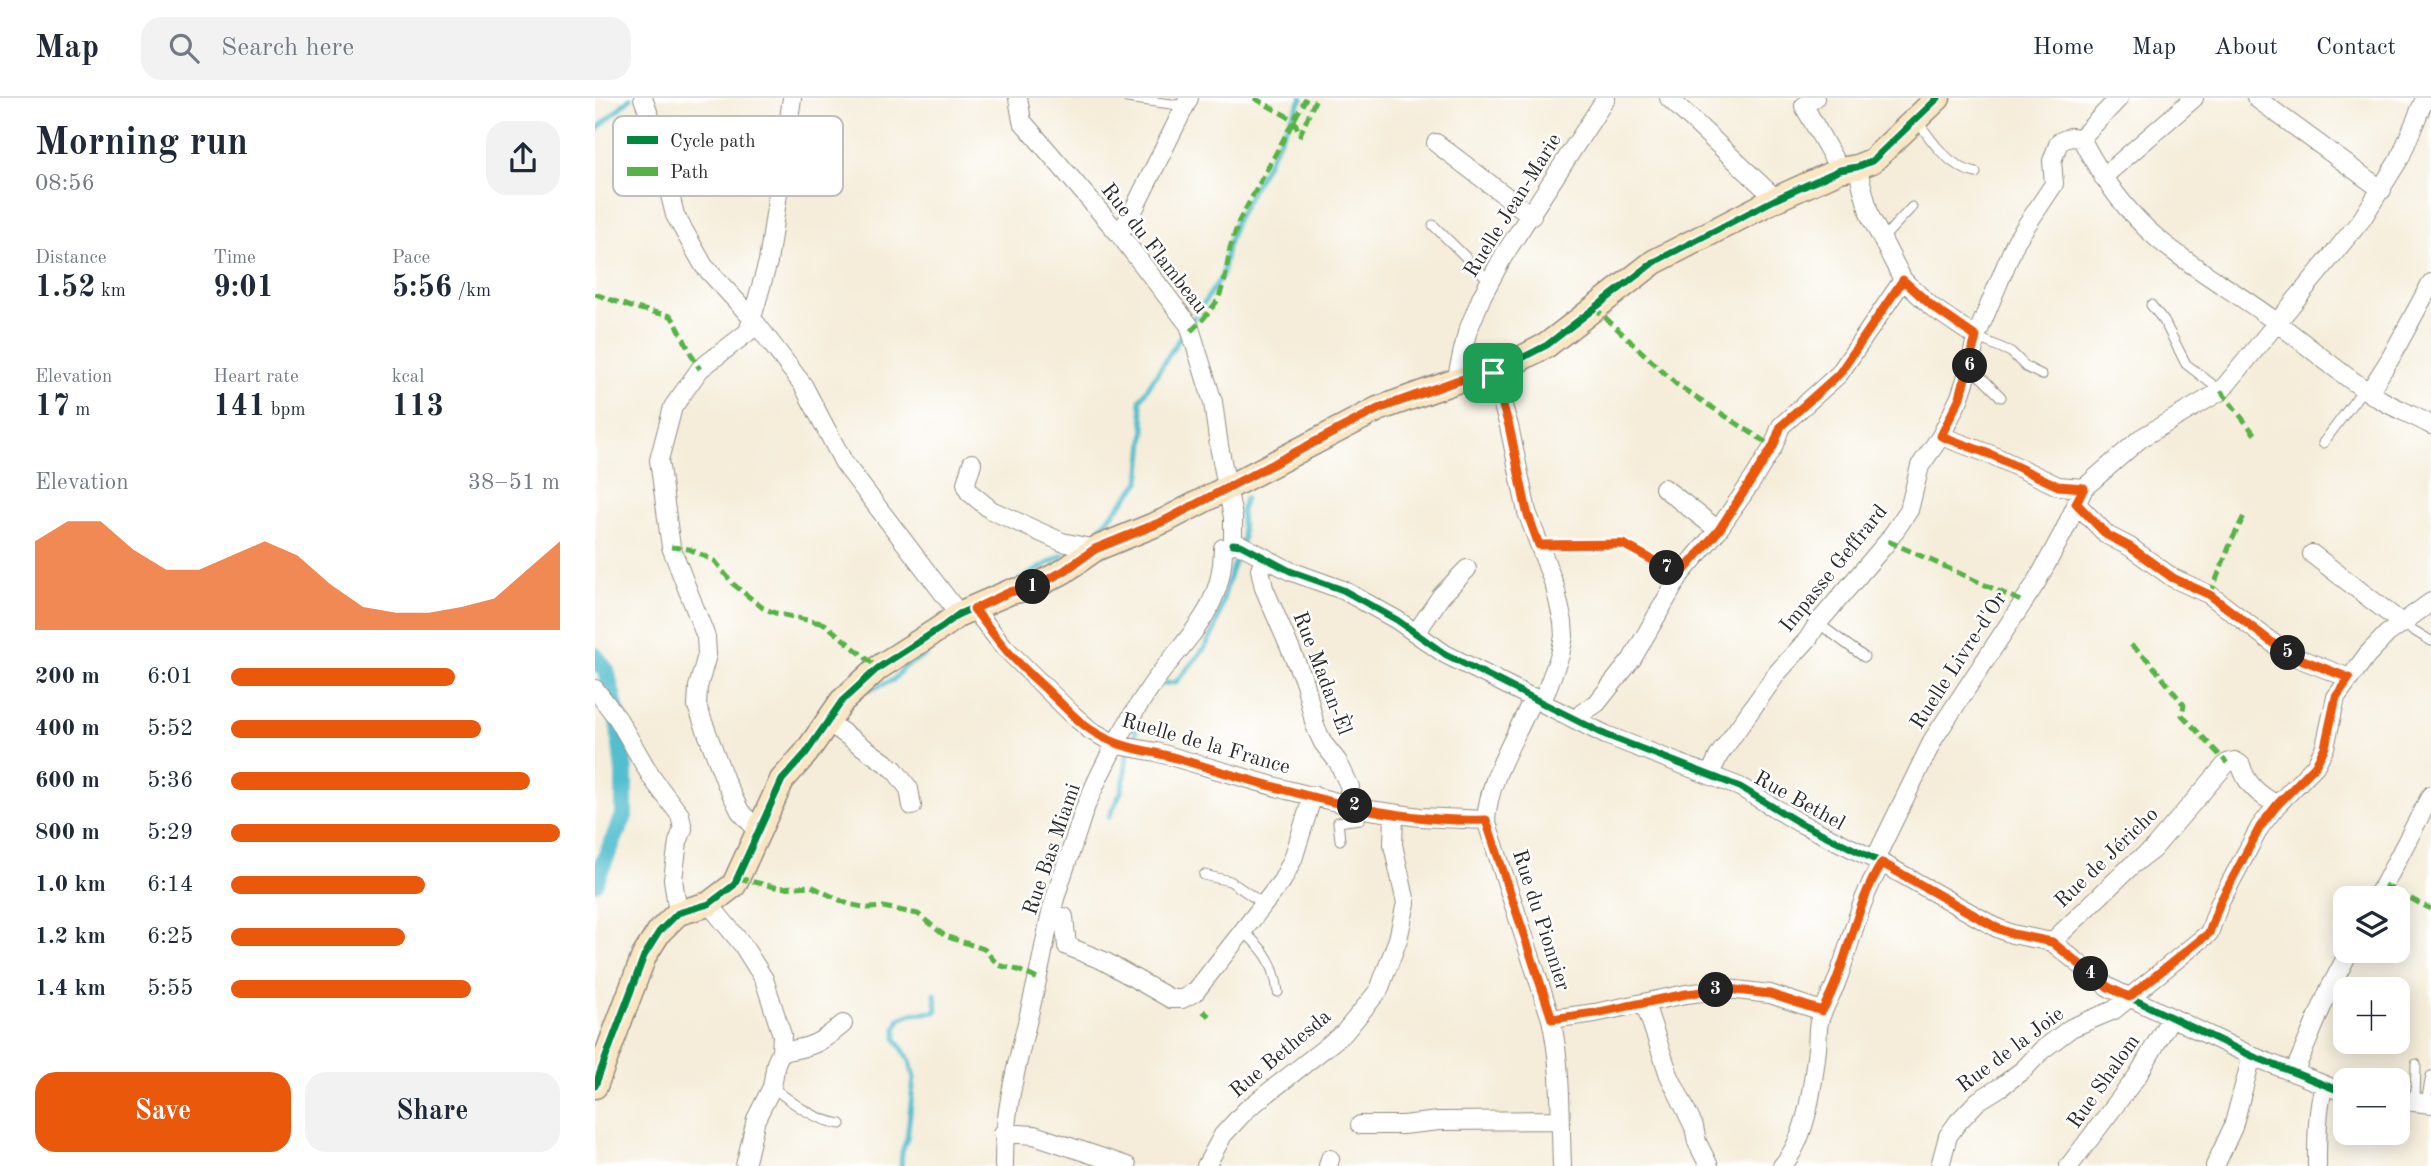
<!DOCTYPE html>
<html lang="en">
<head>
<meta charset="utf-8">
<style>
	body { margin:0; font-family:"Old Standard TT",serif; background:#f2f2f3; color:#1f2937; height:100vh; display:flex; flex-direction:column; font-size:26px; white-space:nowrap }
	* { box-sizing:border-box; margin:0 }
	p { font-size:23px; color:#747a83 }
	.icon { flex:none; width:38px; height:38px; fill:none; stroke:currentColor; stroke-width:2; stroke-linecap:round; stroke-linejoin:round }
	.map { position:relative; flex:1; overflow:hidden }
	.details { display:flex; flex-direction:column; background:#fff; width:595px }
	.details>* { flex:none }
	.fabs { position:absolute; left:1738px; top:788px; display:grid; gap:14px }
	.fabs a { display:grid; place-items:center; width:77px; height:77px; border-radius:14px; background:#fff; box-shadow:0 4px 18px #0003; font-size:35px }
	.pin { position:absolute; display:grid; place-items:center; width:60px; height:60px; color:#fff; margin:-30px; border-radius:14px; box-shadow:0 4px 10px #0006 }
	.km { position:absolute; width:35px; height:35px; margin:-18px; border-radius:50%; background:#222; color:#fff; font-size:19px; line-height:35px; text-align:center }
	.round { display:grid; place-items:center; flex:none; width:74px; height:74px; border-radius:21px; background:#f2f2f3 }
	.headline { display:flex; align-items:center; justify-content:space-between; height:119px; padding:0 35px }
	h1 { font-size:38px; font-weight:700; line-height:52px }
	.stats { display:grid; grid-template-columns:repeat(3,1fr); gap:10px; height:119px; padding:7px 35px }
	.stats div { display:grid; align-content:center }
	.stats b { font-size:30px; font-weight:700 }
	.stats small { font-size:19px; font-weight:400 }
	.stats p { font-size:19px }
	.chart { height:196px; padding:14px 35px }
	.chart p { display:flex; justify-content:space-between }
	.chart svg { width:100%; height:126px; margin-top:7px; fill:#ea580c; opacity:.7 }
	.button { display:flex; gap:14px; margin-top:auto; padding:14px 35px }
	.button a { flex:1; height:80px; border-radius:21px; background:#ea580c; color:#fff; font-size:28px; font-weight:700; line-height:80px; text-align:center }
	.button a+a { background:#f2f2f3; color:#1f2937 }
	ul { padding:0 35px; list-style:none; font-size:23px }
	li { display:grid; grid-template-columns:112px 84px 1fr; align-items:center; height:52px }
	li i { height:18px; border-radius:9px; background:#ea580c }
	header { display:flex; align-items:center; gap:42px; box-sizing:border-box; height:98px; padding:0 35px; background:#fff; border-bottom:2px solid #e0e1e3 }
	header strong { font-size:33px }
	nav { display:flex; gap:38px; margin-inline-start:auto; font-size:24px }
	.search { width:490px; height:63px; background:#f2f2f3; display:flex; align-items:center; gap:18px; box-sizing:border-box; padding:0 24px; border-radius:21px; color:#747a83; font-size:26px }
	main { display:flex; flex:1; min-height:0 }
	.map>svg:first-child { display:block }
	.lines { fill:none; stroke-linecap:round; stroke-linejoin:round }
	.stream { stroke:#53bece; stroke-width:5 }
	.canal { stroke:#53bece; stroke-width:18 }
	.lane-casing { stroke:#908c82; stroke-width:11 }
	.street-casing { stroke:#908c82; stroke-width:20 }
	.secondary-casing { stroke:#908c82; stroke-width:27 }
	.lane { stroke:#fff; stroke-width:9 }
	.street { stroke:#fff; stroke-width:18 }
	.secondary { stroke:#fbe6c4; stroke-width:24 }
	.quiet { stroke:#56b246; stroke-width:5; stroke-dasharray:10 5; stroke-linecap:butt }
	.cycleway-casing { stroke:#fff; stroke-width:11 }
	.cycleway { stroke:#00873e; stroke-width:7 }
	.route-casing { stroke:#fff; stroke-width:14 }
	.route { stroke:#ea580c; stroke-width:9 }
	.labels { text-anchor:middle; stroke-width:5; stroke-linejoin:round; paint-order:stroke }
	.street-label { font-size:21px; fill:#2b2b2b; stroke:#fff }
	.key { fill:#fff; stroke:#bfbfbf; stroke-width:2 }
	.key-label { font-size:19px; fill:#2b2b2b }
</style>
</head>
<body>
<header>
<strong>Map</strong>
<div class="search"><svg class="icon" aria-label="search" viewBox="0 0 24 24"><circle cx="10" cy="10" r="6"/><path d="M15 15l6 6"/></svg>Search here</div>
<nav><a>Home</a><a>Map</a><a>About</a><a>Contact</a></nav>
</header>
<main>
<section class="details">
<div class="headline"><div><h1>Morning run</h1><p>08:56</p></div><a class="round"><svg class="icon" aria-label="share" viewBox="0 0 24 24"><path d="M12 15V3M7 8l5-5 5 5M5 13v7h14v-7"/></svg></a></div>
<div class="stats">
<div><p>Distance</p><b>1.52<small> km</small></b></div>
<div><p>Time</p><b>9:01</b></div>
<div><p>Pace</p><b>5:56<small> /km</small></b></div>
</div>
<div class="stats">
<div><p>Elevation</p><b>17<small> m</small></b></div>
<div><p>Heart rate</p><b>141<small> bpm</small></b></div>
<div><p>kcal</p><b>113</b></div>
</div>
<div class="chart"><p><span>Elevation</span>38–51 m</p>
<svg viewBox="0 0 160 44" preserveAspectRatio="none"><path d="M0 44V13L10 6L20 6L30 16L40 23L50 23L60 18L70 13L80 18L90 28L100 36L110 38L120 38L130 36L140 33L150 23L160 13V44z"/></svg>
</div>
<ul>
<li><b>200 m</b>6:01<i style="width:68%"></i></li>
<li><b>400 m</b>5:52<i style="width:76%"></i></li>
<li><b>600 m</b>5:36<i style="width:91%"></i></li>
<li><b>800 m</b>5:29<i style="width:100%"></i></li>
<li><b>1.0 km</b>6:14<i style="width:59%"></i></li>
<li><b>1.2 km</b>6:25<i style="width:53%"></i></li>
<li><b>1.4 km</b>5:55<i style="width:73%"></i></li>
</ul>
<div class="button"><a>Save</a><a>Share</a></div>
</section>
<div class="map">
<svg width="1836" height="1068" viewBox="0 0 1836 1068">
	<rect width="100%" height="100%" fill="#fff"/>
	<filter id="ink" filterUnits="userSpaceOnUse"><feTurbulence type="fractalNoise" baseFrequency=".0143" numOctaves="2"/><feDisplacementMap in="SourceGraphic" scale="14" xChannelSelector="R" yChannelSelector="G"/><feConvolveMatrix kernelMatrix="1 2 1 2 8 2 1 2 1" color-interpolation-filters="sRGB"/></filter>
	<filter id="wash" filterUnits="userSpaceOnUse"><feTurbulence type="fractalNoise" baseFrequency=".00686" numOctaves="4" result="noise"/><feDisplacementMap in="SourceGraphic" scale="28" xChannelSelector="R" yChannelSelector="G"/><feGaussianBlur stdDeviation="1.57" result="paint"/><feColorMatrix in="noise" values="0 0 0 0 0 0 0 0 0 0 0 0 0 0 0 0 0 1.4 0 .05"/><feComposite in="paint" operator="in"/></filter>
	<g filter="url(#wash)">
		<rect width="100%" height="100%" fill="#f5edd9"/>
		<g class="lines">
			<path class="stream" d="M0 33 35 0
				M596 224 627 178 632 150 641 122 707 0
				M507 428 545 384 550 332 545 302 590 232
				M425 482 468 457
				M563 589 566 586 581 584 609 551 620 531 635 476 648 441 646 413 650 400
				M275 592 298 582 309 569 331 557 337 548
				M514 719 526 694 530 678 531 659 540 642 542 623
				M306 1068 307 1054 312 1040 319 980 315 963 301 941V930L305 921 317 916 340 914 342 911 340 896"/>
			<path class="canal" d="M0 558 11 573 23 621 29 674V718L0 784"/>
		</g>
	</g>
	<g filter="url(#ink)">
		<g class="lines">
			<defs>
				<path id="lane" d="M532 0 591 8
					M1322 22C1336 43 1355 70 1381 75
					M838 127 895 183
					M1287 141 1317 109
					M1556 207 1569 223 1591 266 1626 293
					M1381 239 1416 254 1431 269 1447 277
					M1375 268 1406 299
					M1728 345 1769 290
					M944 447 1028 446 1085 477
					M1223 525 1269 559
					M1808 526 1836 543
					M745 742 743 724 765 721 769 710
					M609 777 635 783 670 807
					M649 834C671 853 679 865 683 894
					M177 989C198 1005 219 1022 246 1026
					M1820 1003 1821 966
					M1831 1004 1836 978"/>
				<path id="street" d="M48 0 57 25 80 117 109 168 157 220 208 287 249 365 364 516
					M423 0 427 23 524 136 594 227 618 304 624 348 638 419V446
					M1074 0 1181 101
					M1220 0 1209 8 1245 72
					M1661 0 1787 92
					M1486 40C1505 77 1531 114 1563 141 1600 172 1643 195 1681 224 1717 250 1750 281 1788 303 1804 312 1820 318 1836 327
					M841 45 937 118
					M1262 69 1275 118 1308 182 1337 209 1381 239
					M1508 79 1599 0
					M524 136 537 115 594 0
					M898 275 914 328 932 414 960 489 968 524 969 538 965 557 947 604
					M861 283 872 235 887 198 909 157 1011 0
					M1774 294 1795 261 1836 185
					M1346 338 1397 357 1463 388 1489 390 1546 340 1626 293 1767 121 1805 60 1830 0
					M377 365 371 385 374 394 396 412 467 444 500 451
					M1069 390 1123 432
					M1481 405 1512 437 1535 449 1578 480 1615 497 1683 549 1703 560 1754 580
					M638 446 646 447 695 473 748 492 802 522 850 556 1011 637 1145 689 1203 724 1287 765 1402 830 1417 836 1457 844 1513 889 1657 958 1750 995
					M1717 456 1808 526
					M669 459 665 471 669 490 710 585 720 628 728 645 743 664 755 689 752 706
					M379 511 409 549 478 617 495 632 522 647 561 654 692 692 775 712 825 719 891 722
					M821 535 846 498 872 471
					M0 591 23 621 57 680 85 717 88 731 83 744 78 781 83 815
					M938 599C922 639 894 678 891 722L956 921C967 970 965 1018 967 1068
					M983 622 987 615 1002 605 1037 561 1085 477 1123 432 1157 383 1178 349 1186 328 1244 276 1308 182
					M233 624 299 671 314 691 317 708
					M1115 676 1124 657 1183 574 1213 541 1223 525 1293 443 1314 412 1325 368 1346 338 1365 299 1375 269 1381 239 1421 143 1459 86 1457 63 1464 44 1475 39 1486 40 1524 0
					M163 733 145 713 131 685 102 608 103 589 112 557 111 539 76 449 64 362 78 309 105 271 153 234 173 164 197 0
					M1280 761 1339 640 1441 485 1468 435 1489 390
					M1780 800 1789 787 1836 697
					M114 806 147 846 169 881 187 937 186 954 181 965 177 989 161 1021 150 1068
					M456 816 469 819 472 848 509 863 576 901H587L600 894 687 783 698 761 718 697
					M1457 844 1537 767 1557 752 1632 665 1640 663 1646 667C1651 687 1665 697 1682 707
					M1050 906 1074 977 1099 1029 1102 1044 1114 1068
					M956 921 1000 915 1091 896 1133 891 1175 896 1227 913
					M186 954C217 949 224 946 248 926
					M1699 975 1734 892 1755 852
					M1802 1002 1836 1006
					M765 1027H807L844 1023 966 1022
					M408 1035 439 1037 532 1068
					M409 1068C408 1007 427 950 440 891 446 867 450 843 455 819 461 793 471 768 479 743 484 730 487 716 493 703 508 667 532 624 554 591 587 542 628 516 628 450L638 446
					M611 1068 628 1037 651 1012 749 935 784 892 803 841 811 805 798 747 799 716
					M733 1068 735 1061
					M1187 1068C1212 1041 1218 986 1222 951 1223 942 1222 933 1224 924 1228 909 1238 895 1243 880 1257 841 1265 800 1287 765
					M1345 1068 1353 1038 1363 1024 1383 1003 1407 988 1429 971 1447 952 1476 930 1519 912 1614 835 1625 804 1665 729 1682 707 1720 668 1730 649 1741 599 1772 557 1792 536 1836 504
					M1474 1068 1543 977 1575 921
					M1620 1068 1638 1029 1657 958
					M1722 1068C1722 1041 1722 1013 1729 987"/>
				<path id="secondary" d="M0 988 49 858 64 834 83 815 114 806 139 787 187 682 211 655 247 603 283 570 347 529 364 516 415 494 439 489 469 473 500 451 569 423 783 311 861 283 898 275 952 247 1059 164 1181 101 1245 72 1262 69 1277 63 1343 0"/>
			</defs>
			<use href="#lane" class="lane-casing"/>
			<use href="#street" class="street-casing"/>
			<use href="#secondary" class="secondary-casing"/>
			<use href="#lane" class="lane"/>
			<use href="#street" class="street"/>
			<use href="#secondary" class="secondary"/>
			<path class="quiet" d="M659 0 699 22 705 37 721 0
				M0 196 36 209 76 218C88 235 93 254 105 271
				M999 209 1081 286 1178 349
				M596 233 609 220 623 202 630 181 635 150 644 123 711 0
				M1626 293 1661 338
				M1293 443 1428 504
				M76 449 94 451 120 463 138 486 168 510 180 515 230 526
				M1615 497 1636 444 1650 416
				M222 524 230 526 283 570
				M1536 547 1554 563 1589 607 1587 617 1632 665
				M143 780 184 790 216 788 253 806 273 810 288 809 323 816 350 838 389 851 403 867 423 872 443 881
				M1789 787 1836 811
				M608 913 614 918"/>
			<defs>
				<path id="cycleway" d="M638 446 646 447 695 473 748 492 802 522 850 556 1011 637 1145 689 1203 724 1287 765 1402 830 1417 836 1457 844 1513 889 1657 958 1750 995
					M0 988 49 858 64 834 83 815 114 806 139 787 187 682 211 655 247 603 283 570 347 529 364 516 415 494 439 489 469 473 500 451 569 423 783 311 861 283 898 275 952 247 1059 164 1181 101 1245 72 1262 69 1277 63 1343 0"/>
			</defs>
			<use href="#cycleway" class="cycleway-casing"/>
			<use href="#cycleway" class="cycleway"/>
		</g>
	</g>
	<g class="lines" filter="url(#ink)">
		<defs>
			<path id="route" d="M1308 182 1338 209 1381 239 1365 299 1346 338 1397 357 1463 388 1489 390 1481 405 1512 437 1535 449 1578 480 1615 497 1683 549 1703 560 1754 580 1741 599 1730 649 1720 668 1682 707 1665 729 1625 804 1614 835 1534 899 1513 889 1457 844 1418 836 1402 830 1287 765C1258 810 1254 866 1227 913L1175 896 1133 891 1091 896 1000 915 957 921 891 722C790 726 678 689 581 660 550 651 524 651 496 632 482 623 470 609 457 597 441 581 422 566 408 548 398 536 389 523 379 511L415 494 439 489 469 473 500 451 569 423 783 311 861 283 898 275 914 328 932 414 944 447 1028 446 1085 477 1124 432 1178 349 1186 328 1244 276Z"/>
		</defs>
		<use href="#route" class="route-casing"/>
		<use href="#route" class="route"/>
	</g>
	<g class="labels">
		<g class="street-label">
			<text transform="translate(917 107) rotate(-58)" y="7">Ruelle Jean-Marie</text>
			<text transform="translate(560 150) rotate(52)" y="7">Rue du Flambeau</text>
			<text transform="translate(1238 470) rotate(-51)" y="7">Impasse Geffrard</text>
			<text transform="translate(1363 562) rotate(-57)" y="7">Ruelle Livre-d'Or</text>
			<text transform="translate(728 575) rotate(69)" y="7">Rue Madan-Èl</text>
			<text transform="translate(611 645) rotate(16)" y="7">Ruelle de la France</text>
			<text transform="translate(1205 702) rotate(29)" y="7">Rue Bethel</text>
			<text transform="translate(456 751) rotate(-71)" y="7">Rue Bas Miami</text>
			<text transform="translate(1511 759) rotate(-44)" y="7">Rue de Jéricho</text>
			<text transform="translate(947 822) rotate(72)" y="7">Rue du Pionnier</text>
			<text transform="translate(1415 951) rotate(-37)" y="7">Rue de la Joie</text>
			<text transform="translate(685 955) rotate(-40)" y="7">Rue Bethesda</text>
			<text transform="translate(1508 983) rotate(-55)" y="7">Rue Shalom</text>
		</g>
	</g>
	<rect x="18" y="18" width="230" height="80" rx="10" class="key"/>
	<rect x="32" y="38" width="31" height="8" fill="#00873e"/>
	<rect x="32" y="69" width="31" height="9" fill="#56b246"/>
	<g class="key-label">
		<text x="75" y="49">Cycle path</text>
		<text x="75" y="80">Path</text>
	</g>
</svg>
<div class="fabs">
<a><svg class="icon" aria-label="layers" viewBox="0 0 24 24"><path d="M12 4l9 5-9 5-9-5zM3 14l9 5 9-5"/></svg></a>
<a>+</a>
<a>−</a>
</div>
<div class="pin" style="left:898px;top:275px;background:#1e9e55"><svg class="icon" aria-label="arrive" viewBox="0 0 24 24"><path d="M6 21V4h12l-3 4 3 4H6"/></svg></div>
<b class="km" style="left:438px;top:489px">1</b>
<b class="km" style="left:760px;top:708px">2</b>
<b class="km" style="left:1121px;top:892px">3</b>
<b class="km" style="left:1496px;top:876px">4</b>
<b class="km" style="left:1693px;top:555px">5</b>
<b class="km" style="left:1375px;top:268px">6</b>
<b class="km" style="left:1072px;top:470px">7</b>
</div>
</main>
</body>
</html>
